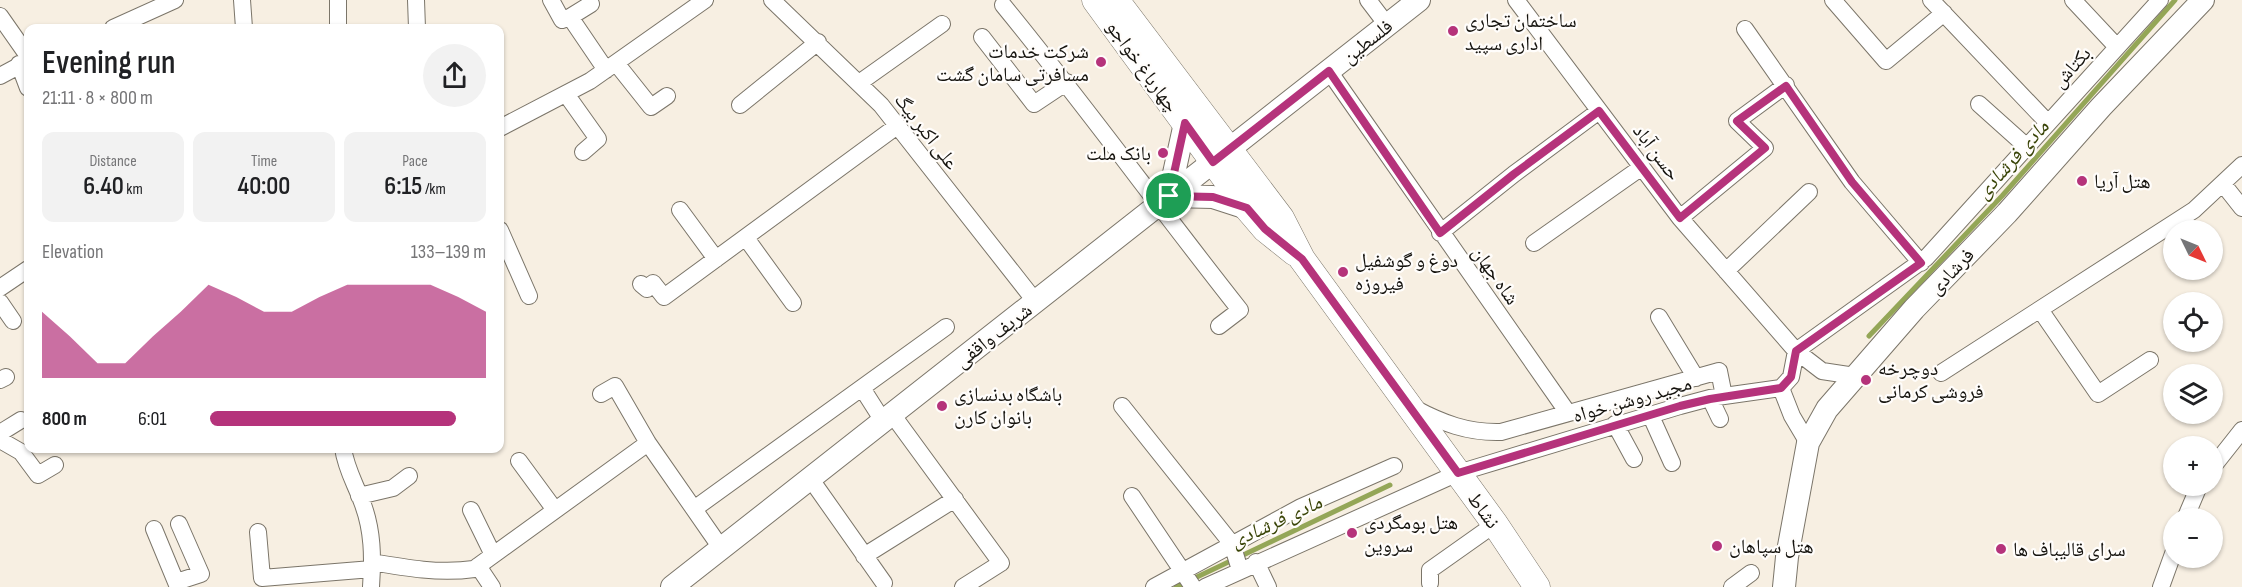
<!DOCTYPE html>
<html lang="en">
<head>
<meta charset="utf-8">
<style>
	body { margin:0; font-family:"Sofia Sans Condensed","Noto Naskh Arabic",sans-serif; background:#f2f2f2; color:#202124; height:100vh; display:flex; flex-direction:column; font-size:22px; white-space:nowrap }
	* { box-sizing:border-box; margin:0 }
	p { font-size:20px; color:#757577 }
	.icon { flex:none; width:33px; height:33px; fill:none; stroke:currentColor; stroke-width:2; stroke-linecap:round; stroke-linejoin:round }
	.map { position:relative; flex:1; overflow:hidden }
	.drawer { position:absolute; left:24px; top:24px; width:480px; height:429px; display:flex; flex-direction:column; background:#fff; border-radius:12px; box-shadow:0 2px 4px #0004 }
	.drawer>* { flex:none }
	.needle { width:39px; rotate:133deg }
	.fabs { position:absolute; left:2163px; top:220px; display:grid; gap:12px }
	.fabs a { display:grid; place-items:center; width:60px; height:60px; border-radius:50%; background:#fff; box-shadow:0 2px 4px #0004; font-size:30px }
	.pin { position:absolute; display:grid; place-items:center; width:51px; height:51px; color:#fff; margin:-26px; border:3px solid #fff; border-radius:50%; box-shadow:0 2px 6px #0007 }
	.round { display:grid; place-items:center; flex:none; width:63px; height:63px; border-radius:32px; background:#f2f2f2 }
	.overview { display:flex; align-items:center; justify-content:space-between; height:102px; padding:0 18px }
	h1 { font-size:33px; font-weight:600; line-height:45px }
	.metrics { display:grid; grid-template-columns:repeat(3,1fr); gap:9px; height:102px; padding:6px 18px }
	.metrics div { display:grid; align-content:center; border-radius:12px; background:#f2f2f2; text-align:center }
	.metrics b { font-size:26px; font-weight:600 }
	.metrics small { font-size:16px; font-weight:400 }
	.metrics p { font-size:16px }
	.chart { height:168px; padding:12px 18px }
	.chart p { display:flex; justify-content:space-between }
	.chart svg { width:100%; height:108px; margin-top:6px; fill:#b5337b; opacity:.7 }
	ul { padding:0 18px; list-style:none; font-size:20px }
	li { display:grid; grid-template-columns:96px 72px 1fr; align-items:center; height:45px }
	li i { height:15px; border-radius:8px; background:#b5337b }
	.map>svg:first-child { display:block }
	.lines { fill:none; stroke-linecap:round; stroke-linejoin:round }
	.stream { stroke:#94a657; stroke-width:5 }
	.street-casing { stroke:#7b7569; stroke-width:18 }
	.secondary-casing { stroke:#7b7569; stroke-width:24 }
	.primary-casing { stroke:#7b7569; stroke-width:27 }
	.street { stroke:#fff; stroke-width:16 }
	.secondary { stroke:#fff; stroke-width:22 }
	.primary { stroke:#fff; stroke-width:26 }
	.route-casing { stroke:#fff; stroke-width:12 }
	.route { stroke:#b5337b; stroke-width:8 }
	.poi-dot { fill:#b5337b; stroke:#fffdfb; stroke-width:2 }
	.labels { text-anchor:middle; stroke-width:4.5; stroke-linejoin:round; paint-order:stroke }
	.poi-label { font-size:20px; fill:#14120d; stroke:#fffdfb; text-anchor:start }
	.street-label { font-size:20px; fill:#14120d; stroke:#fffdfb }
	.water-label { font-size:21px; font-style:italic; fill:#394407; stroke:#fffdfb }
</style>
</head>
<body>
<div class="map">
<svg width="2242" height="587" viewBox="0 0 2242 587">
	<rect width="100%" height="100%" fill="#f7efe2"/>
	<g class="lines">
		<path class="stream" d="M1869 336 2002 196 2175 0
			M1176 587 1390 485"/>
		<defs>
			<path id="street" d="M242 0 244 28
				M338 0V28
				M416 0 417 28
				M551 0 562 20 570 17 606 70
				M772 0 881 105 1035 301
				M1368 0 1387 25
				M1516 0 1680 218 1796 351 1822 371 1855 376
				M1833 0 1886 61 1944 13
				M1931 0 2048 123
				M2073 0 2117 47
				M1003 5C1085 105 1160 209 1240 310L1219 326
				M0 16 28 56
				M570 17 591 4
				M113 28 175 0
				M1745 29 1852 182 1921 263
				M982 37 1034 104 1067 82
				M616 63 651 107 667 96
				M19 64 28 88
				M1329 71 1568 413
				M0 76 28 61
				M859 83 942 24
				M566 94 598 139 583 152
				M1979 104 2027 147
				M740 105 818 42
				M500 128 590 81 705 0
				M2223 184 2242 208
				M680 210 716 259
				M1680 218 1765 148 1737 121 1786 85
				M500 230 529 296
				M1440 233 1514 174 1599 111
				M746 238 793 303
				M1534 243 1642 167
				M1726 271 1809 192
				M641 284 647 289 653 283 664 297 897 126
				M0 288 28 269
				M0 302 13 321
				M2041 311 2098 394 2150 360
				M1659 317 1696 378
				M1796 351 1926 258 2160 0
				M1941 373 2194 210 2242 165
				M0 380 6 377
				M862 388 883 421
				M1781 388 1792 416 1808 443
				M601 394 615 386 648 443 721 548
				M1710 398 1720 419
				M1122 406 1232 544 1240 570
				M1414 408C1442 423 1468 433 1501 432L1719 371 1724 396
				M892 414 1001 563 963 587
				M1650 414 1672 463
				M1615 424 1634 459
				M0 433 21 420
				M0 440 21 452 38 475 55 465
				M343 448C346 469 355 483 362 502 373 530 373 558 371 587
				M519 461 555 510
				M2212 468 2242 430
				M810 478 884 583
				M359 496 393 488 409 476
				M1132 496 1193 587
				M694 509 946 327
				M471 510 493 555
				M2185 519 2199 486
				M154 529 178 587
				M258 532 262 578 372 569
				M864 556 955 499
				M372 562C406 568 440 574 474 569L648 443
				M1256 562 1268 587
				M478 566 492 587
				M176 582 201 574 179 524
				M1430 583V570L1495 524
				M1154 587 1301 507 1394 466
				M1205 587 1458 473 1680 406 1710 398 1781 388 1791 377 1796 351
				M1732 587 1751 573
				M2161 587 2174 551"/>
			<path id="secondary" d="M1185 123 1169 196 1213 197 1247 208
				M672 587 1419 0
				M1784 587 1787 557 1808 443 1827 409 1914 309 2007 213 2101 107 2203 0"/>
			<path id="primary" d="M1095 0 1247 208 1265 229 1295 253
				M1116 0 1281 218 1302 259 1495 524 1537 587"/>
		</defs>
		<use href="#street" class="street-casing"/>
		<use href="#secondary" class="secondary-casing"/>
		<use href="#primary" class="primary-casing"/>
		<use href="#street" class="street"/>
		<use href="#secondary" class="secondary"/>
		<use href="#primary" class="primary"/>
	</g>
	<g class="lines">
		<defs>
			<path id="route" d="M1329 71 1440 233 1514 174 1599 111 1680 218 1765 148 1737 121 1786 86 1852 182 1921 263 1796 351 1791 377 1781 388 1710 399 1680 406 1458 473 1302 259 1265 229 1247 208 1213 197 1169 196 1185 123 1213 162Z"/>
		</defs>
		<use href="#route" class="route-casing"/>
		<use href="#route" class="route"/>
	</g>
	<g class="poi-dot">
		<circle cx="1453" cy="31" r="6"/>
		<circle cx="1101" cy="62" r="6"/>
		<circle cx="1163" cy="153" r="6"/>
		<circle cx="2082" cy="181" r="6"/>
		<circle cx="1343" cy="272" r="6"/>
		<circle cx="1866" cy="380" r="6"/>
		<circle cx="942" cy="406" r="6"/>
		<circle cx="1352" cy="533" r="6"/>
		<circle cx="1717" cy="546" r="6"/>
		<circle cx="2001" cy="549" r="6"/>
	</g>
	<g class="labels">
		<g class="poi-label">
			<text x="1465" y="27">ساختمان تجاری<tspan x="1465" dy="23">اداری سپید</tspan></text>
			<text x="1089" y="58" text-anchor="end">شرکت خدمات<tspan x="1089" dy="23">مسافرتی سامان گشت</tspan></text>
			<text x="1151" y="160" text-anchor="end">بانک ملت</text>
			<text x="2094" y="188">هتل آریا</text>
			<text x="1355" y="267">دوغ و گوشفیل<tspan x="1355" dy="23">فیروزه</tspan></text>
			<text x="1878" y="375">دوچرخه<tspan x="1878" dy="23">فروشی کرمانی</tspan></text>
			<text x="954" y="401">باشگاه بدنسازی<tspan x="954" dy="23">بانوان کارن</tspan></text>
			<text x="1364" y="529">هتل بومگردی<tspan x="1364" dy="23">سروین</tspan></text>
			<text x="1729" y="553">هتل سپاهان</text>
			<text x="2013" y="556">سرای قالیباف ها</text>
		</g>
		<g class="street-label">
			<text transform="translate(1367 41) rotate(-38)" y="7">فلسطین</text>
			<text transform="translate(1143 66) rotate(54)" y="7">چهارباغ خواجو</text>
			<text transform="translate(2071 67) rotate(-48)" y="7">بکتاش</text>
			<text transform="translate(927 131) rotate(52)" y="7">علی اکبر بیگ</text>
			<text transform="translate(1657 152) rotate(53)" y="7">حسن آباد</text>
			<text transform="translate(1951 271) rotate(-46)" y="7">فرشادی</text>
			<text transform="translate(1496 275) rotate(55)" y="7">شاه جهان</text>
			<text transform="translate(993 335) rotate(-38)" y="7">شریف واقفی</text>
			<text transform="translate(1632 399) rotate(-16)" y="7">مجید روشن خواه</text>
			<text transform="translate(1484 510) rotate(54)" y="7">نشاط</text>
		</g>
		<g class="water-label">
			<text transform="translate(2012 159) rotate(-48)" y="7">مادی فرشادی</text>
			<text transform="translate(1276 521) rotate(-25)" y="7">مادی فرشادی</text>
		</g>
	</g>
</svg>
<div class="fabs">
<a><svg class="needle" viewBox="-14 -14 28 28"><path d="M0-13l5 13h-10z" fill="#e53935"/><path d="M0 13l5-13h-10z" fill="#757577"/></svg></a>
<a><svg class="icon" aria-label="locate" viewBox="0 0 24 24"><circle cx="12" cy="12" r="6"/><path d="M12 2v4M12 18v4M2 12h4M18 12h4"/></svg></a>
<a><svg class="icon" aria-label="layers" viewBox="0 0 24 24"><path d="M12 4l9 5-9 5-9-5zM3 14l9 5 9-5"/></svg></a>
<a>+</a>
<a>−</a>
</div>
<div class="pin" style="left:1169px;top:196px;background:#1e9e55"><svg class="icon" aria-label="arrive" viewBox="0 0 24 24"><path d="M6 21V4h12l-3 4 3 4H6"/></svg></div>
<section class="drawer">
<div class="overview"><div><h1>Evening run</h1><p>21:11 · 8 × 800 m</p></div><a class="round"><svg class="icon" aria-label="share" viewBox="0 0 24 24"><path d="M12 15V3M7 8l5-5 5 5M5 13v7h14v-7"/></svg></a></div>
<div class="metrics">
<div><p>Distance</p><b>6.40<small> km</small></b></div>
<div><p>Time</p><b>40:00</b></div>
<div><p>Pace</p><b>6:15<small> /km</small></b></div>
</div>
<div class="chart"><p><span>Elevation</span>133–139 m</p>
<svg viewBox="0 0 160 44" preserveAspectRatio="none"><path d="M0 44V17L10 27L20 38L30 38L40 27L50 17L60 6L70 11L80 17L90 17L100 11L110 6L120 6L130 6L140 6L150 11L160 17V44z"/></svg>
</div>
<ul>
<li><b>800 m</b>6:01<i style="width:89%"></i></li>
</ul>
</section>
</div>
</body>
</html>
